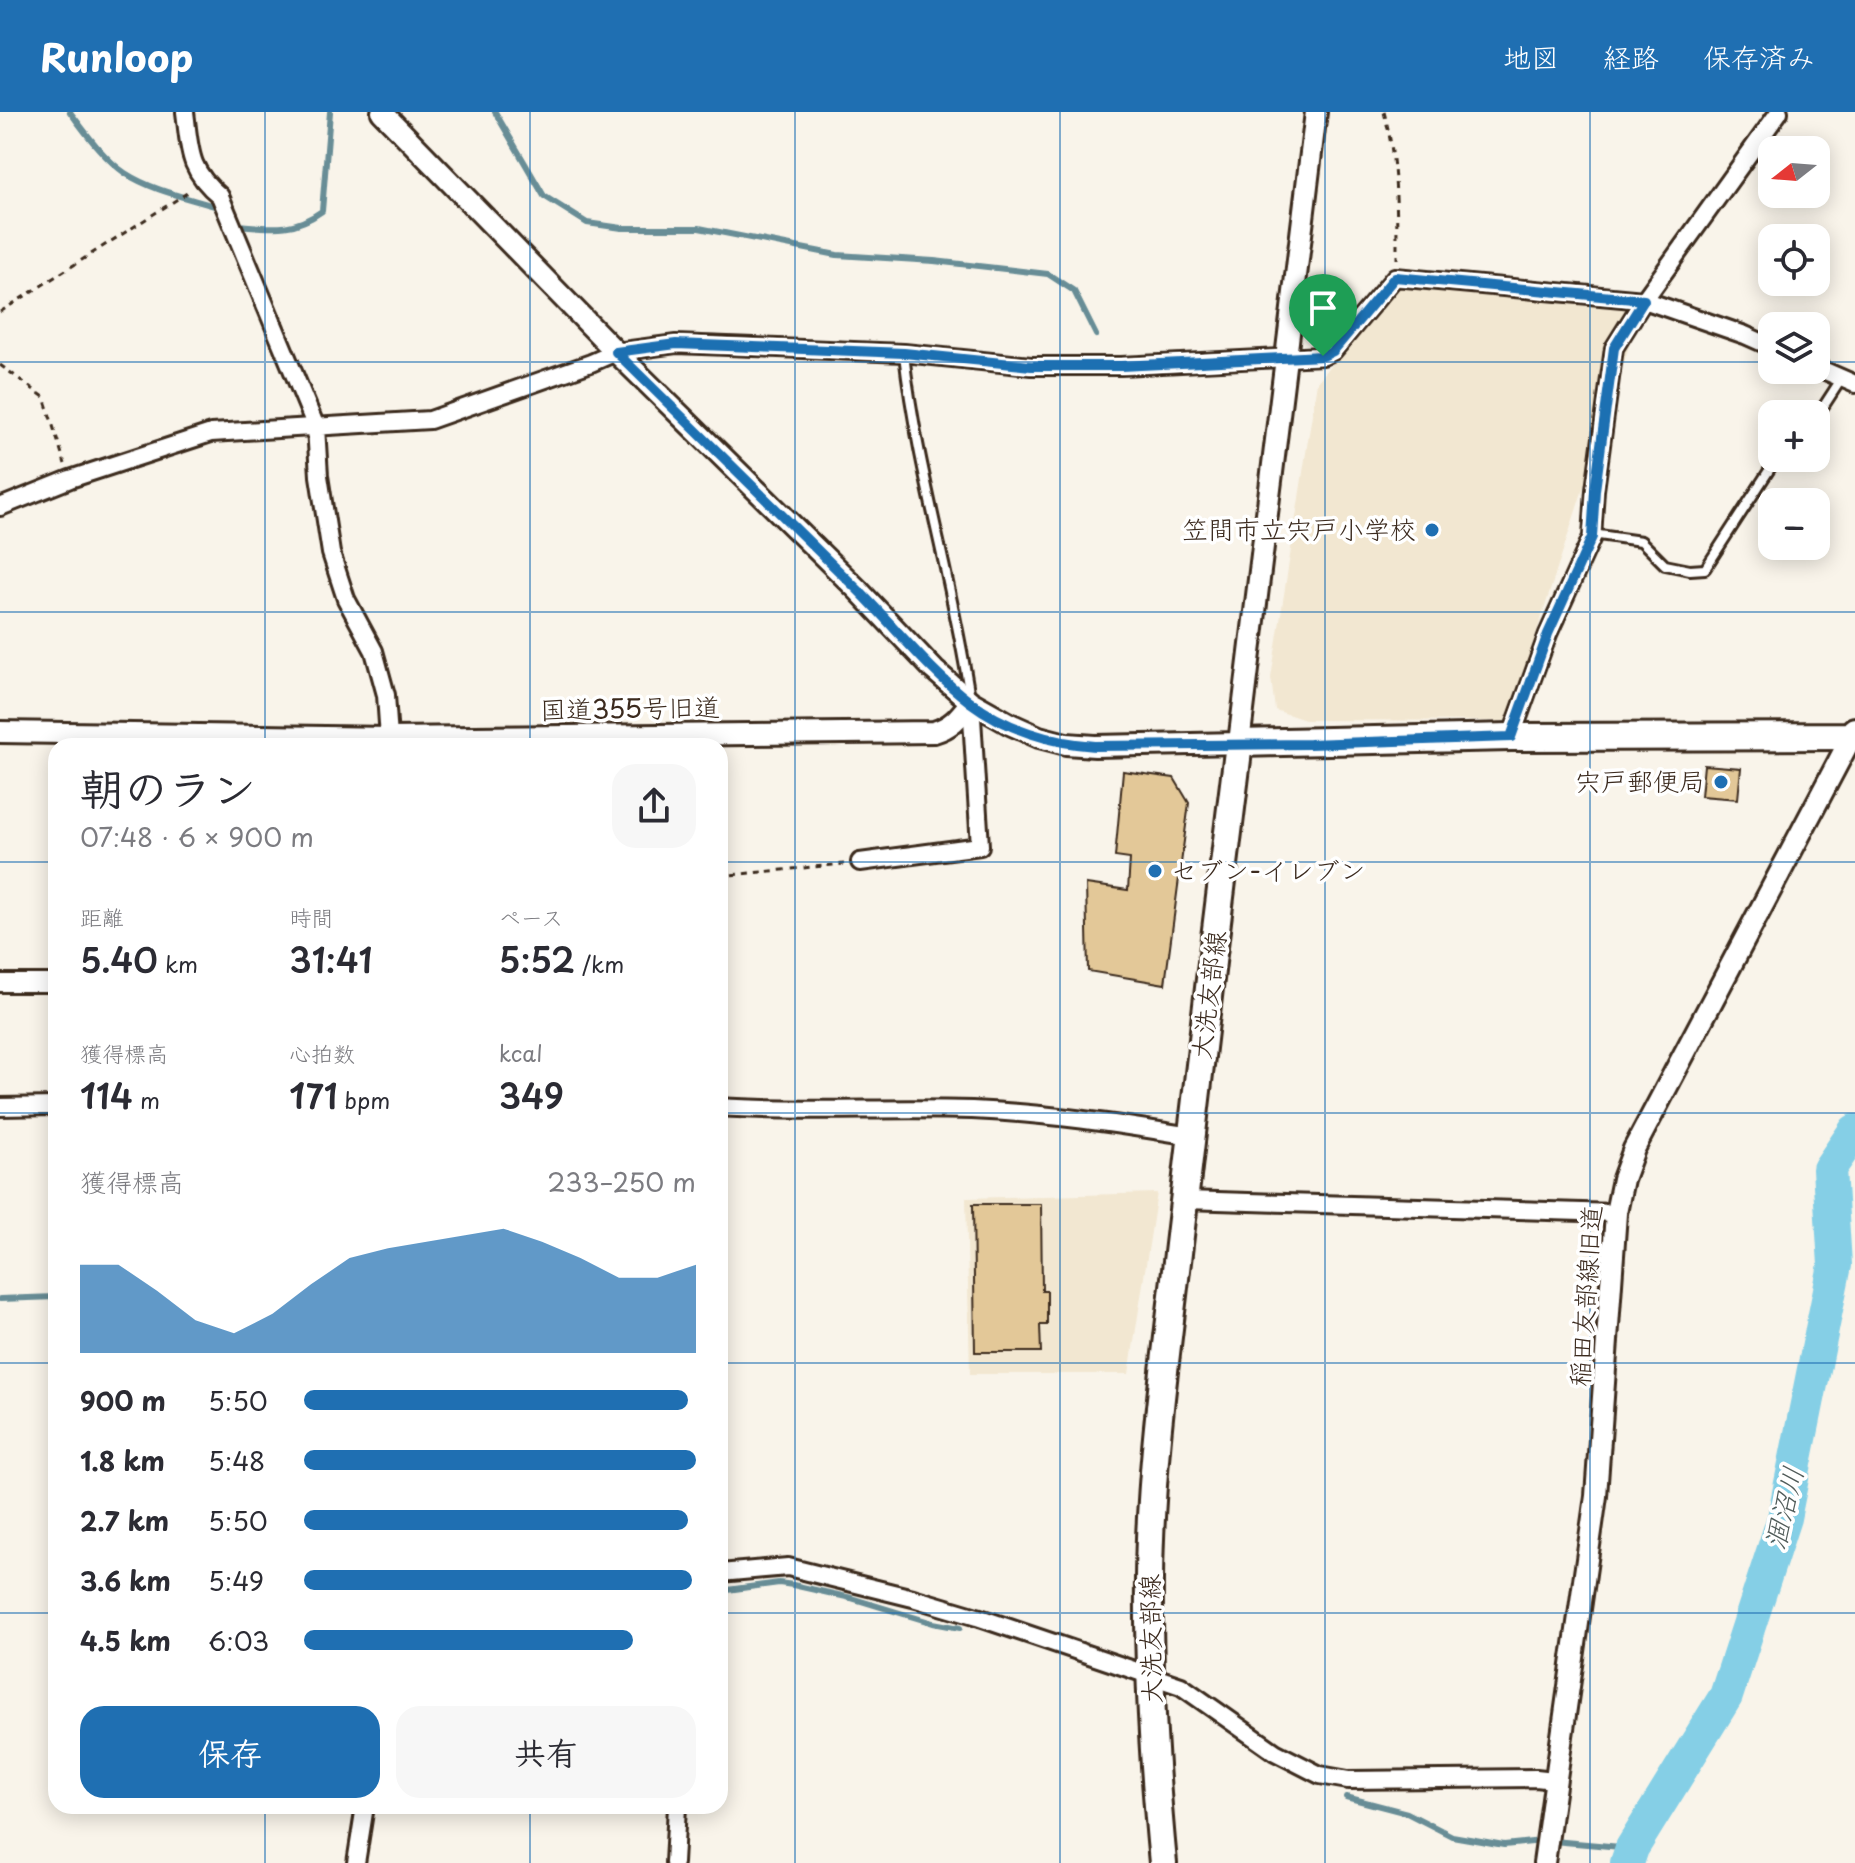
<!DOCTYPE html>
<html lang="ja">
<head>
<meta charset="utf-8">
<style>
	body { margin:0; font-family:"Playpen Sans","Klee One",sans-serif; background:#f7f7f7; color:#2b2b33; height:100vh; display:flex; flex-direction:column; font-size:30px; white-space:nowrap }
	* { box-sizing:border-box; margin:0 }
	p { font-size:26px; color:#7c7c81 }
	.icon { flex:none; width:44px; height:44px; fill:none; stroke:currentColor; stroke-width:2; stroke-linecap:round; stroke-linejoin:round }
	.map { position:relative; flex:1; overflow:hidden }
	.drawer { position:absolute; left:48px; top:626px; width:680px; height:1076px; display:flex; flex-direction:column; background:#fff; border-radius:24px; box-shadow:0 4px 20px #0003 }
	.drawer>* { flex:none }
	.needle { width:52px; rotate:253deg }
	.fabs { position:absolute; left:1758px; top:24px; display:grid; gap:16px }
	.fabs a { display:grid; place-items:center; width:72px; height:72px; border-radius:16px; background:#fff; box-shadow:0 4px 20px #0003; font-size:40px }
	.pin { position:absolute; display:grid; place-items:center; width:68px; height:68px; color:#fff; margin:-82px -34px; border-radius:50% 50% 50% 0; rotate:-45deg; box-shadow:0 0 8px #0007 }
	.pin .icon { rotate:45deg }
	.round { display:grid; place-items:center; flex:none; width:84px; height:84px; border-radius:24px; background:#f7f7f7 }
	.headline { display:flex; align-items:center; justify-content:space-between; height:136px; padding:0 32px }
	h1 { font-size:44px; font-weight:600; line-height:60px }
	.metrics { display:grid; grid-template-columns:repeat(3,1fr); gap:12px; height:136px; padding:8px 32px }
	.metrics div { display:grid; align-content:center }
	.metrics b { font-size:34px; font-weight:600 }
	.metrics small { font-size:22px; font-weight:400 }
	.metrics p { font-size:22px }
	.chart { height:224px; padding:16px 32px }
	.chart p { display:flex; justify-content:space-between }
	.chart svg { width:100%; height:144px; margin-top:8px; fill:#1f6fb2; opacity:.7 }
	.button { display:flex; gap:16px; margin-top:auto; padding:16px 32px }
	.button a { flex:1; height:92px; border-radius:24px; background:#1f6fb2; color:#fff; font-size:32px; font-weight:600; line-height:92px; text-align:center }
	.button a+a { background:#f7f7f7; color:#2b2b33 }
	ul { padding:0 32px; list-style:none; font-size:26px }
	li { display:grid; grid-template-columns:128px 96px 1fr; align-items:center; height:60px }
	li i { height:20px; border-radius:10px; background:#1f6fb2 }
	header { display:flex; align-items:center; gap:48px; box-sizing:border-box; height:112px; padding:0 40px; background:#1f6fb2; color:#fff }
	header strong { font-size:38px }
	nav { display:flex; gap:44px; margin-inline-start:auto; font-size:28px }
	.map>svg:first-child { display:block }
	.built { fill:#f2e7d1 }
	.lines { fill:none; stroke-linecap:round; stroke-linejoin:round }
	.stream { stroke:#678d96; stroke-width:6 }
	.river { stroke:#85cfe6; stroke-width:34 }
	.building { fill:#e3c898; stroke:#3b2a1e; stroke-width:2 }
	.service-casing { stroke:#3b2a1e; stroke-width:14 }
	.minor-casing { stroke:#3b2a1e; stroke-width:22 }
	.tertiary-casing { stroke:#3b2a1e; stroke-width:26 }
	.primary-casing { stroke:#3b2a1e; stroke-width:32 }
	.path { stroke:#3b2a1e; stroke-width:3; stroke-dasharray:6 6; stroke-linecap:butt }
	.service { stroke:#fff; stroke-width:8 }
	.minor { stroke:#fff; stroke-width:16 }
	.tertiary { stroke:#fff; stroke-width:20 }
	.primary { stroke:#fff; stroke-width:26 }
	.route-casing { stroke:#fff; stroke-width:16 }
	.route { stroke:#1f6fb2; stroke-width:10 }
	.grid { fill:none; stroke:#1f6fb2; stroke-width:2; stroke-opacity:0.55 }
	.poi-dot { fill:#1f6fb2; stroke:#fff; stroke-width:3 }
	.labels { text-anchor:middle; stroke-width:7; stroke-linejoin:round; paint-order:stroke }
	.poi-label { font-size:26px; fill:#3b2a1e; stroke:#fff; text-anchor:end }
	.street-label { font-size:26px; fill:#3b2a1e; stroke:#fff }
	.water-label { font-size:28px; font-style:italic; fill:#515c5a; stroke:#fff }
</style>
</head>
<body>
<header>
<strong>Runloop</strong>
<nav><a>地図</a><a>経路</a><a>保存済み</a></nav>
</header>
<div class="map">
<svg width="1855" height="1751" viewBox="0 0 1855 1751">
	<rect width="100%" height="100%" fill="#f9f4ea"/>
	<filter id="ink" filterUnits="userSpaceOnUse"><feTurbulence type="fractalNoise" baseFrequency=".0125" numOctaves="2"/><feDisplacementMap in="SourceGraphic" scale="16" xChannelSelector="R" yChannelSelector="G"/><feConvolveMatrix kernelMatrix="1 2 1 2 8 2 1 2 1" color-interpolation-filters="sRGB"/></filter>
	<g filter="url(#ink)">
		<path class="built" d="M1406 166 1644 188 1508 609 1305 608 1275 598 1271 566 1317 270Z
			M1157 1081 1129 1262H970L966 1086Z"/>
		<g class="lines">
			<path class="stream" d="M70 0C86 21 103 46 125 61 151 78 185 85 214 94L223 101
				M495 0 544 84 587 111 622 116H699L837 143 934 149 1048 162 1074 179 1096 223
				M235 110 238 113C272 116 293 120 322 99L330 0
				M0 1187 56 1185
				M720 1479 779 1471 793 1473 851 1486 933 1511 960 1516
				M1346 1685 1407 1701 1452 1724 1504 1733 1542 1729
				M1553 1729 1632 1736"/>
			<path class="river" d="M1627 1751 1632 1736 1726 1584 1784 1406 1835 1153 1829 1057 1855 1019"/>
		</g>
		<path class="building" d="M1704 653 1741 656 1738 687 1701 684Z
			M1123 659 1174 666 1189 691 1165 872 1088 859 1086 772 1128 778 1130 747 1115 745Z
			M973 1092H1041L1042 1179H1047V1213H1040L1041 1240H975Z"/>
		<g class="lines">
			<defs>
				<path id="service" d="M904 242C917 358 953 470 970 586
					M1816 306 1842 266
					M1592 422 1641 429 1665 453 1690 458 1705 457 1777 346"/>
				<path id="minor" d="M185 0C190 38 188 58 220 84L316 315 319 364 331 441 346 487 374 539 386 583 389 626
					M1816 255 1855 272
					M0 395 70 367 211 321 430 308 591 251 616 240 676 232 904 241 1031 254H1121L1323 244 1333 239 1395 165 1644 188 1745 223 1772 235
					M1511 625 1548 522 1592 425 1595 378 1614 236 1644 188 1779 0
					M860 750 980 734 971 590
					M0 871H56
					M0 995 56 994
					M720 995C804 1001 888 995 972 998 1046 1001 1118 1012 1191 1024
					M1185 1088 1616 1101
					M720 1461 788 1455 913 1486 977 1505 1181 1574 1275 1640 1320 1663 1348 1668 1536 1666 1554 1668
					M356 1751 365 1694
					M674 1751 677 1694"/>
				<path id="tertiary" d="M382 0 616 240 858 478 934 558 971 590 1010 612 1039 625 1066 632 1095 634 1239 631 1316 0
					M0 620 389 626 934 620C952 615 959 605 971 590
					M1544 1751 1596 1384 1616 1101 1623 1067 1634 1037 1852 624"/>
				<path id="primary" d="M1163 1751C1154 1657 1148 1562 1149 1467 1150 1352 1167 1238 1180 1124 1199 960 1218 795 1239 631L1511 625 1852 624 1855 619"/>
			</defs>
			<use href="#service" class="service-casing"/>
			<use href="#minor" class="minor-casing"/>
			<use href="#tertiary" class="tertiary-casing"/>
			<use href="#primary" class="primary-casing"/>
			<path class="path" d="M1384 0C1397 49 1397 97 1397 147
				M0 200 190 79
				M0 253 44 285 65 352
				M720 764 844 752"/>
			<use href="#service" class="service"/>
			<use href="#minor" class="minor"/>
			<use href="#tertiary" class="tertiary"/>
			<use href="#primary" class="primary"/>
		</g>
	</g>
	<g class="lines" filter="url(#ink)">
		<defs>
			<path id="route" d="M1395 165 1644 188 1614 236 1595 378 1592 425 1548 522 1511 625 1309 632 1095 634C1051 631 1006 617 970 590 927 557 893 512 854 474 775 396 696 318 616 240L676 232 904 241 1031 254H1121L1323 244 1333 239Z"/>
		</defs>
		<use href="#route" class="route-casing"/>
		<use href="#route" class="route"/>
	</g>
	<path class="grid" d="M265 0V634M530 0V634M795 0V1751M1060 0V1751M1325 0V1751M1590 0V1751M0 250H1772M1816 250H1855M0 500H1855M0 750H56M720 750H1855M0 1001H56M720 1001H1855M0 1251H56M720 1251H1855M0 1501H56M720 1501H1855M265 1694V1751M530 1694V1751"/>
	<g class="poi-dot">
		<circle cx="1432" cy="418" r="8"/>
		<circle cx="1721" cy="670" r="8"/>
		<circle cx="1155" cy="759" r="8"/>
	</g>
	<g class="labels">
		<g class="poi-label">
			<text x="1416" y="427">笠間市立宍戸小学校</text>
			<text x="1705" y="679">宍戸郵便局</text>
			<text x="1171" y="768" text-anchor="start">セブン-イレブン</text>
		</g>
		<g class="street-label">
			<text transform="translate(630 597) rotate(-1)" y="9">国道355号旧道</text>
			<text transform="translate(1209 883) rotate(-83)" y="9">大洗友部線</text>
			<text transform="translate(1586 1184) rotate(-86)" y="9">稲田友部線旧道</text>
			<text transform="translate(1151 1527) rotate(-91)" y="9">大洗友部線</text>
		</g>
		<g class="water-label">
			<text transform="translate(1784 1396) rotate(-76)" y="10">涸沼川</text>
		</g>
	</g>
</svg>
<div class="fabs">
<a><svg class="needle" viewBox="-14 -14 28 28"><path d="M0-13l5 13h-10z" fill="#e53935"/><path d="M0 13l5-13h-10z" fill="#7c7c81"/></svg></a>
<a><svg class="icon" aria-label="locate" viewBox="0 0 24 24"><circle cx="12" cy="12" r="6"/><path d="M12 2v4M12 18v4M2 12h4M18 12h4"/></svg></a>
<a><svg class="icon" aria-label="layers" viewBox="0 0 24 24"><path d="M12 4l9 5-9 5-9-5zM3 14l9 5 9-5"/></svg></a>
<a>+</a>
<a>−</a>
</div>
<div class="pin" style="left:1323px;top:244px;background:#1e9e55"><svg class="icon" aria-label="arrive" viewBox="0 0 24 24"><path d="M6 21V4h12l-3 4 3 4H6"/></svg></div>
<section class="drawer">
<div class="headline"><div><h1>朝のラン</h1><p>07:48 · 6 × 900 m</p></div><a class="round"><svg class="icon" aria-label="share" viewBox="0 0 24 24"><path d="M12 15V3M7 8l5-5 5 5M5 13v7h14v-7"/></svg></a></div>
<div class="metrics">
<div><p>距離</p><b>5.40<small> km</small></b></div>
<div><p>時間</p><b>31:41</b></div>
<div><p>ペース</p><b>5:52<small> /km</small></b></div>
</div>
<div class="metrics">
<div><p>獲得標高</p><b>114<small> m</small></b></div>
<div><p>心拍数</p><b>171<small> bpm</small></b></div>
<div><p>kcal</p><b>349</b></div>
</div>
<div class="chart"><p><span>獲得標高</span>233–250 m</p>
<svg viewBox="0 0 160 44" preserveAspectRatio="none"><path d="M0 44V17L10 17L20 25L30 34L40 38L50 32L60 23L70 15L80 12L90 10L100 8L110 6L120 10L130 15L140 21L150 21L160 17V44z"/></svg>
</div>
<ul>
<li><b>900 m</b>5:50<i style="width:98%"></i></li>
<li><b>1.8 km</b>5:48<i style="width:100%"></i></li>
<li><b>2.7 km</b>5:50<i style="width:98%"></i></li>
<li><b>3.6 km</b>5:49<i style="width:99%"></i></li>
<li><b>4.5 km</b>6:03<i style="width:84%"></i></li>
</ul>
<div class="button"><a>保存</a><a>共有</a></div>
</section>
</div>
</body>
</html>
